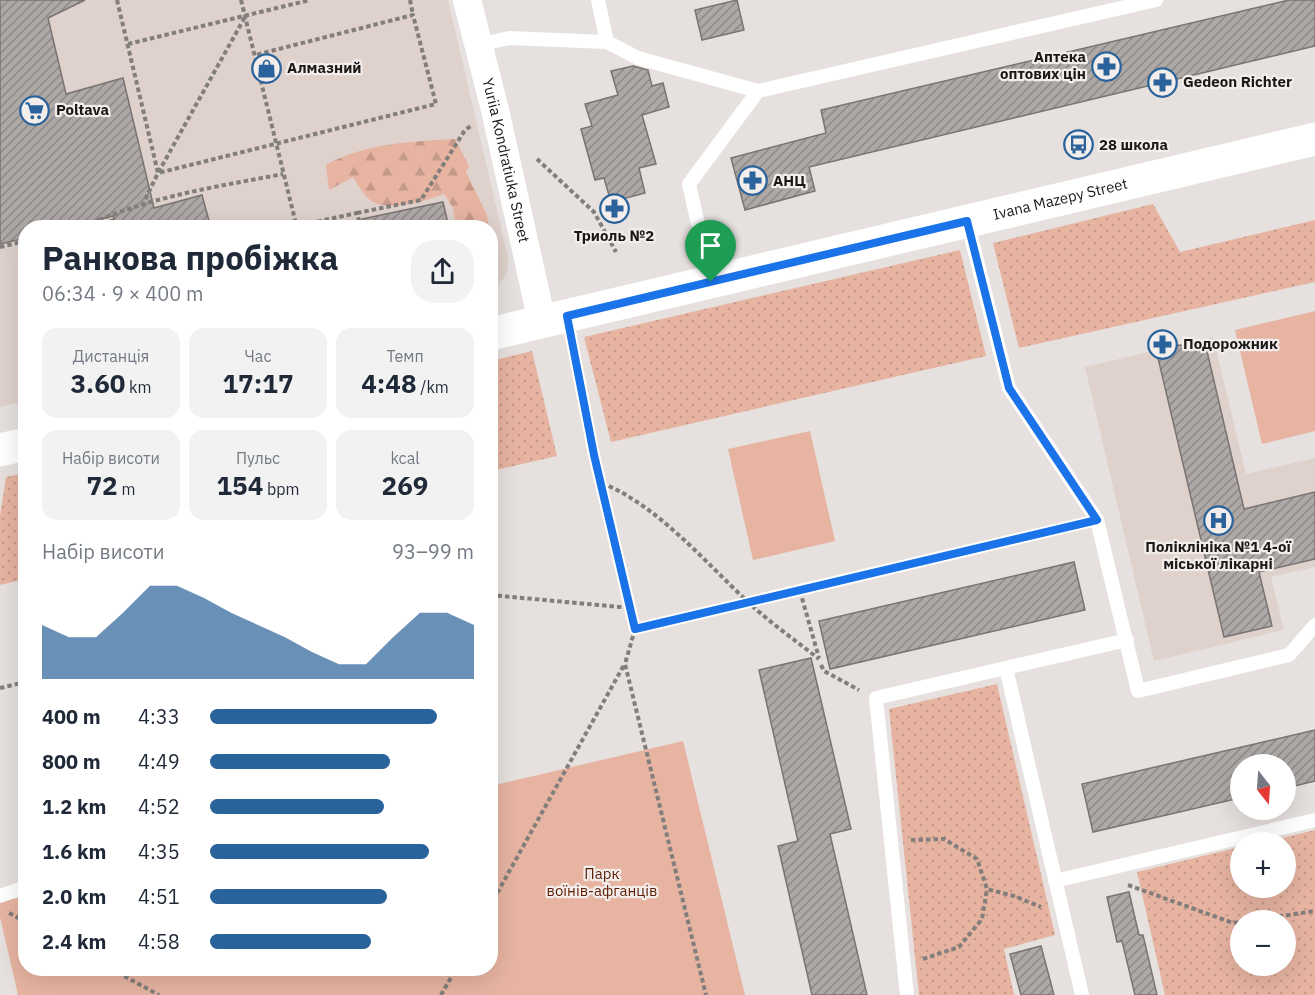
<!DOCTYPE html>
<html lang="uk">
<head>
<meta charset="utf-8">
<style>
	body { margin:0; font-family:"IBM Plex Sans",sans-serif; background:#f2f2f3; color:#1f2937; height:100vh; display:flex; flex-direction:column; font-size:22px; white-space:nowrap }
	* { box-sizing:border-box; margin:0 }
	p { font-size:20px; color:#747a83 }
	.icon { flex:none; width:33px; height:33px; fill:none; stroke:currentColor; stroke-width:2; stroke-linecap:round; stroke-linejoin:round }
	.map { position:relative; flex:1; overflow:hidden }
	.drawer { position:absolute; left:18px; top:220px; width:480px; height:756px; display:flex; flex-direction:column; background:#fff; border-radius:24px; box-shadow:0 6px 24px #0002 }
	.drawer>* { flex:none }
	.needle { width:39px; rotate:163deg }
	.fabs { position:absolute; left:1230px; top:754px; display:grid; gap:12px }
	.fabs a { display:grid; place-items:center; width:66px; height:66px; border-radius:50%; background:#fff; box-shadow:0 6px 24px #0002; font-size:30px }
	.pin { position:absolute; display:grid; place-items:center; width:51px; height:51px; color:#fff; margin:-62px -26px; border-radius:50% 50% 50% 0; rotate:-45deg; box-shadow:0 0 6px #0007 }
	.pin .icon { rotate:45deg }
	.round { display:grid; place-items:center; flex:none; width:63px; height:63px; border-radius:24px; background:#f2f2f3 }
	.head { display:flex; align-items:center; justify-content:space-between; height:102px; padding:0 24px }
	h1 { font-size:33px; font-weight:700; line-height:45px }
	.metrics { display:grid; grid-template-columns:repeat(3,1fr); gap:9px; height:102px; padding:6px 24px }
	.metrics div { display:grid; align-content:center; border-radius:15px; background:#f2f2f3; text-align:center }
	.metrics b { font-size:26px; font-weight:700 }
	.metrics small { font-size:16px; font-weight:400 }
	.metrics p { font-size:16px }
	.chart { height:168px; padding:12px 24px }
	.chart p { display:flex; justify-content:space-between }
	.chart svg { width:100%; height:108px; margin-top:6px; fill:#2a639b; opacity:.7 }
	ul { padding:0 24px; list-style:none; font-size:20px }
	li { display:grid; grid-template-columns:96px 72px 1fr; align-items:center; height:45px }
	li i { height:15px; border-radius:8px; background:#2a639b }
	.map>svg:first-child { display:block }
	.built { fill:#dfd1cc }
	.grass { fill:url(#grass-dots); fill-rule:evenodd }
	.forest { fill:url(#forest-firs) }
	.park { fill:#e7b4a2 }
	.building { fill:url(#building-hatch); stroke:#797472; stroke-width:1.5 }
	.lines { fill:none; stroke-linecap:round; stroke-linejoin:round }
	.path { stroke:#827e7c; stroke-width:4; stroke-dasharray:4.5 3; stroke-linecap:butt }
	.service { stroke:#fff; stroke-width:14 }
	.minor { stroke:#fff; stroke-width:28 }
	.secondary { stroke:#fff; stroke-width:33 }
	.route-casing { stroke:#fff; stroke-width:12 }
	.route { stroke:#1a73e8; stroke-width:8 }
	.labels { text-anchor:middle; stroke-width:4.5; stroke-linejoin:round; paint-order:stroke }
	.poi-label { font-size:15px; font-weight:bold; fill:#1b1918; stroke:#f3edeb; text-anchor:start }
	.street-label { font-size:15px; fill:#1b1918; stroke:#f3edeb }
	.park-label { font-size:15px; fill:#5d1f05; stroke:#f3edeb }
</style>
</head>
<body>
<div class="map">
<svg width="1315" height="995" viewBox="0 0 1315 995">
	<defs>
		<pattern id="grass-dots" width="8" height="8" patternUnits="userSpaceOnUse" patternTransform="scale(1.5)"><rect width="8" height="8" fill="#e7b4a2"/><path d="M2 2h.1M6 6h.1" fill="none" stroke="#c69a8b" stroke-width="1.8" stroke-linecap="round"/></pattern>
		<pattern id="forest-firs" width="22" height="20" patternUnits="userSpaceOnUse" patternTransform="scale(1.5)"><rect width="22" height="20" fill="#e7b4a2"/><path d="M5 1l3.5 6h-7zM16 11l3.5 6h-7z" fill="#c69a8b"/></pattern>
		<pattern id="building-hatch" width="6" height="6" patternUnits="userSpaceOnUse" patternTransform="scale(1.5)"><rect width="6" height="6" fill="#aea9a7"/><path d="M-1 1l2-2M0 6l6-6M5 7l2-2" fill="none" stroke="#8d8987"/></pattern>
	</defs>
	<rect width="100%" height="100%" fill="#e6e0de"/>
	<path class="built" d="M0 0H448L508 258 507 273 497 287 491 290 490 228H26L25 401 0 407Z
		M1213 337 1246 474 1315 458V567L1271 577 1284 630 1154 661 1085 367Z"/>
	<path class="grass" d="M1153 204 1180 252 1315 220V282L1019 348 993 243Z
		M960 250 986 356 611 442 584 337Z
		M532 351 557 456 491 471V361Z
		M25 473V579L0 585V516L6 477Z
		M997 684 1055 935 1004 949 1014 995H919L889 709Z
		M1315 830V995H1165L1137 872 1240 847V888H1286V843H1260ZM1240 921H1286V966H1240Z"/>
	<path class="forest" d="M455 139 469 166 466 172 487 215 489 228H456L453 208 444 194C426 201 387 213 370 200 363 194 358 185 353 177L329 190 326 165C362 144 414 141 455 139Z"/>
	<path class="park" d="M1315 311V431L1262 444 1235 330Z
		M810 431 835 541 753 560 728 449Z
		M683 741 745 995H18L0 917V902L25 896 26 969H490L491 786Z"/>
	<path class="building" d="M0 0H85L48 18 66 94 123 78 154 208 202 195 211 228H106L105 222 114 219 113 216 64 228H26V238L0 244Z
		M737 0 744 30 702 40 695 10Z
		M1289 0H1315V46L809 167 815 191 745 210 731 158 826 133 821 110Z
		M633 66 648 70 652 86 663 83 669 107 642 115 656 164 639 168 645 193 611 202 604 178 595 180 581 129 592 126 585 104 618 95 611 71Z
		M443 202 449 228H363L362 219Z
		M1162 344 1206 347 1244 509 1315 492V559L1259 572 1272 626 1224 637 1158 358Z
		M1074 562 1085 610 830 669 819 621Z
		M811 658 851 829 830 834 867 995H812L778 846 798 841 759 670Z
		M1315 730V781L1286 788V765H1240V798L1093 832 1082 784Z
		M1129 892 1139 935H1143L1157 995H1135L1122 941 1117 942 1107 897Z
		M1041 946 1054 995H1021L1010 954Z"/>
	<g class="lines">
		<path class="path" d="M117 0 158 173 436 104 413 15 255 55
			M241 0 297 228
			M410 0 413 15
			M128 44 310 0
			M537 159 594 212 616 252
			M142 206 158 173 245 17
			M357 213 421 200 465 130 471 126
			M78 228C90 225 100 219 112 215 166 194 226 185 283 174
			M288 228 357 213 361 228
			M0 247 26 241
			M490 276 495 280
			M573 343 594 455 635 629 625 664 706 995
			M602 483C658 506 703 560 747 601 769 622 795 640 819 659
			M800 591 819 658
			M490 595 631 608
			M635 629 1078 525
			M821 665 824 671 859 690
			M0 688 26 682
			M911 840 944 839 977 859 987 889 1014 896 1041 907
			M1128 885 1233 923 1240 922
			M490 906 624 665
			M9 913 26 922
			M1249 921 1315 911
			M923 959 959 947 982 919 987 889
			M111 969 159 995
			M441 995 456 969"/>
		<path class="service" d="M598 0 607 42 638 58 758 91 1156 0
			M478 45 509 38 607 42
			M967 221 1009 388 1097 520 1138 691 1289 655 1315 625
			M711 282 689 184 758 91
			M1006 668 1082 995
			M1055 881 1315 820
			M0 896 26 887
			M907 995 876 698 1127 640"/>
		<path class="minor" id="s1" d="M467 0 495 110 542 322"/>
		<g class="secondary">
			<path id="s2" d="M490 334 1315 139"/>
			<path d="M0 450 26 444"/>
		</g>
	</g>
	<g class="lines">
		<defs>
			<path id="route" d="M967 221 1009 388 1097 520 635 629 594 455 567 316Z"/>
		</defs>
		<use href="#route" class="route-casing"/>
		<use href="#route" class="route"/>
	</g>
	<defs>
		<symbol id="pharmacy-ring" viewBox="-11 -11 22 22"><circle r="9.5" fill="#f3edeb" stroke="#2a639b" stroke-width="1.5"/><path d="M-2-6h4v4h4v4h-4v4h-4v-4h-4v-4h4Z" fill="#2a639b"/></symbol>
		<symbol id="shop-ring" viewBox="-11 -11 22 22"><circle r="9.5" fill="#f3edeb" stroke="#2a639b" stroke-width="1.5"/><path d="M-5-2.5h2.3a2.7 3.5 0 0 1 5.4 0H5L5.5 6h-11ZM-1.5-2.5h3a1.5 2.3 0 0 0-3 0Z" fill="#2a639b"/></symbol>
		<symbol id="supermarket-ring" viewBox="-11 -11 22 22"><circle r="9.5" fill="#f3edeb" stroke="#2a639b" stroke-width="1.5"/><path d="M-6-5.5h2.5l.6 2H6L4.5 2H-2.5L-4.4-4H-6ZM-1.5 3.2a1.3 1.3 0 1 0 .1 0ZM3 3.2a1.3 1.3 0 1 0 .1 0Z" fill="#2a639b"/></symbol>
		<symbol id="bus-ring" viewBox="-11 -11 22 22"><circle r="9.5" fill="#f3edeb" stroke="#2a639b" stroke-width="1.5"/><path d="M-5-6H5V4H4V6H2V4H-2V6H-4V4H-5ZM-3.5-4V0h7V-4ZM-3.5 1.2v1.5H-2V1.2ZM2 1.2v1.5H3.5V1.2Z" fill="#2a639b"/></symbol>
		<symbol id="hospital-ring" viewBox="-11 -11 22 22"><circle r="9.5" fill="#f3edeb" stroke="#2a639b" stroke-width="1.5"/><path d="M-5-5h3v3.5h4V-5h3V5h-3V1.5h-4V5h-3Z" fill="#2a639b"/></symbol>
	</defs>
	<g fill-rule="evenodd">
		<use href="#pharmacy-ring" x="1090" y="50" width="33" height="33"/>
		<use href="#shop-ring" x="250" y="52" width="33" height="33"/>
		<use href="#pharmacy-ring" x="1146" y="66" width="33" height="33"/>
		<use href="#supermarket-ring" x="18" y="94" width="33" height="33"/>
		<use href="#bus-ring" x="1062" y="128" width="33" height="33"/>
		<use href="#pharmacy-ring" x="736" y="164" width="33" height="33"/>
		<use href="#pharmacy-ring" x="598" y="192" width="33" height="33"/>
		<use href="#pharmacy-ring" x="1146" y="328" width="33" height="33"/>
		<use href="#hospital-ring" x="1202" y="504" width="33" height="33"/>
	</g>
	<g class="labels">
		<g class="poi-label">
			<text x="1086" y="62" text-anchor="end">Аптека<tspan x="1086" dy="17">оптових цін</tspan></text>
			<text x="287" y="73">Алмазний</text>
			<text x="1183" y="87">Gedeon Richter</text>
			<text x="56" y="115">Poltava</text>
			<text x="1099" y="150">28 школа</text>
			<text x="773" y="186">АНЦ</text>
			<text x="614" y="241" text-anchor="middle">Триоль №2</text>
			<text x="1183" y="349">Подорожник</text>
			<text x="1218" y="552" text-anchor="middle">Поліклініка №1 4-ої<tspan x="1218" dy="17">міської лікарні</tspan></text>
		</g>
		<g class="street-label">
			<text dy="5" stroke="none"><textPath href="#s1" startOffset="165">Yuriia Kondratiuka Street</textPath></text>
			<text dy="5" stroke="none"><textPath href="#s2" startOffset="586">Ivana Mazepy Street</textPath></text>
		</g>
		<g class="park-label">
			<text x="602" y="879">Парк<tspan x="602" dy="17">воїнів-афганців</tspan></text>
		</g>
	</g>
</svg>
<div class="fabs">
<a><svg class="needle" viewBox="-14 -14 28 28"><path d="M0-13l5 13h-10z" fill="#e53935"/><path d="M0 13l5-13h-10z" fill="#747a83"/></svg></a>
<a>+</a>
<a>−</a>
</div>
<div class="pin" style="left:711px;top:282px;background:#1e9e55"><svg class="icon" aria-label="arrive" viewBox="0 0 24 24"><path d="M6 21V4h12l-3 4 3 4H6"/></svg></div>
<section class="drawer">
<div class="head"><div><h1>Ранкова пробіжка</h1><p>06:34 · 9 × 400 m</p></div><a class="round"><svg class="icon" aria-label="share" viewBox="0 0 24 24"><path d="M12 15V3M7 8l5-5 5 5M5 13v7h14v-7"/></svg></a></div>
<div class="metrics">
<div><p>Дистанція</p><b>3.60<small> km</small></b></div>
<div><p>Час</p><b>17:17</b></div>
<div><p>Темп</p><b>4:48<small> /km</small></b></div>
</div>
<div class="metrics">
<div><p>Набір висоти</p><b>72<small> m</small></b></div>
<div><p>Пульс</p><b>154<small> bpm</small></b></div>
<div><p>kcal</p><b>269</b></div>
</div>
<div class="chart"><p><span>Набір висоти</span>93–99 m</p>
<svg viewBox="0 0 160 44" preserveAspectRatio="none"><path d="M0 44V22L10 27L20 27L30 17L40 6L50 6L60 11L70 17L80 22L90 27L100 33L110 38L120 38L130 27L140 17L150 17L160 22V44z"/></svg>
</div>
<ul>
<li><b>400 m</b>4:33<i style="width:86%"></i></li>
<li><b>800 m</b>4:49<i style="width:68%"></i></li>
<li><b>1.2 km</b>4:52<i style="width:66%"></i></li>
<li><b>1.6 km</b>4:35<i style="width:83%"></i></li>
<li><b>2.0 km</b>4:51<i style="width:67%"></i></li>
<li><b>2.4 km</b>4:58<i style="width:61%"></i></li>
</ul>
</section>
</div>
</body>
</html>
